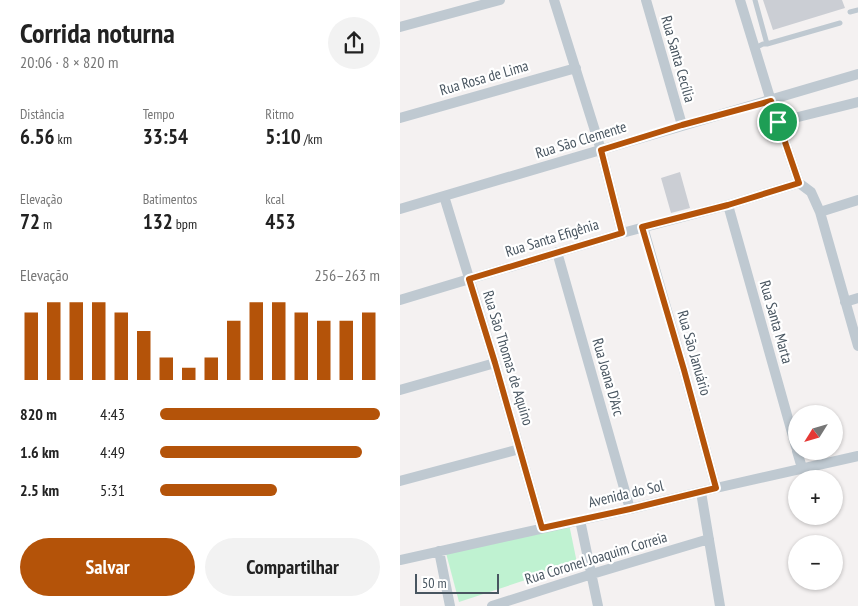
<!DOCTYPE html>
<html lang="pt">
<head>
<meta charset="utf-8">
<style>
	body { margin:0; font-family:"PT Sans Narrow",sans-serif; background:#f2f2f2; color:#222; height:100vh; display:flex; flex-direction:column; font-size:19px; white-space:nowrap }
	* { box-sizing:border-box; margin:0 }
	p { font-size:16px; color:#767676 }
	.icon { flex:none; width:28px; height:28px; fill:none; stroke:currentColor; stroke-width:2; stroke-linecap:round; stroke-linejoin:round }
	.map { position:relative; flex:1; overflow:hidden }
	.drawer { display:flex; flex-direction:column; background:#fff; width:400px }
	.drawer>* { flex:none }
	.needle { width:32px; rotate:233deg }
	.buttons { position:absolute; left:388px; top:405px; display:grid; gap:10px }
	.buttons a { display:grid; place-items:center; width:55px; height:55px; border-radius:50%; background:#fff; box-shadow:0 1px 4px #0004; font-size:25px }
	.scale { position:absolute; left:15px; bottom:12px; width:84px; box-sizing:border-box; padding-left:5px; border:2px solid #485560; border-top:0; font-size:14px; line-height:18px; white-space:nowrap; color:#485560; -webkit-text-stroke:4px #fff; paint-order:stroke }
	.pin { position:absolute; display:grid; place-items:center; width:42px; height:42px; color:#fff; margin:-21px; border:2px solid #fff; border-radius:50%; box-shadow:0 1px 5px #0007 }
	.round { display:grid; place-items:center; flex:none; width:52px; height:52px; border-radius:26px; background:#f2f2f2 }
	.headline { display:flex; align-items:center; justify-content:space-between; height:85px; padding:0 20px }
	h1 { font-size:28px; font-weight:600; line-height:38px }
	.stats { display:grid; grid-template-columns:repeat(3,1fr); gap:8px; height:85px; padding:5px 20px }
	.stats div { display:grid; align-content:center }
	.stats b { font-size:21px; font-weight:600 }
	.stats small { font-size:14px; font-weight:400 }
	.stats p { font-size:14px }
	.chart { height:140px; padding:10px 20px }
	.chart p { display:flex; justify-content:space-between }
	.chart svg { width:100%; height:90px; margin-top:5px; stroke:#b45309; stroke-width:6 }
	.action { display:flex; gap:10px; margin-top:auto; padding:10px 20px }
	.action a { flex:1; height:58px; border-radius:30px; background:#b45309; color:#fff; font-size:20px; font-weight:600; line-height:58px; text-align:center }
	.action a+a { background:#f2f2f2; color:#222 }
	ul { padding:0 20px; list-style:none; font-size:16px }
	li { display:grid; grid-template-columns:80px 60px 1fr; align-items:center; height:38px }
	li i { height:12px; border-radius:6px; background:#b45309 }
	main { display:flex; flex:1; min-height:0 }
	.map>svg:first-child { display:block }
	.green { fill:#bff2d1 }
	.building { fill:#cbced4 }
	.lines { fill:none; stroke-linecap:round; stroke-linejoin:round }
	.service { stroke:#bfc9d1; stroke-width:5 }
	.minor { stroke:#bfc9d1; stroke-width:10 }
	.route-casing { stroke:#fff; stroke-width:10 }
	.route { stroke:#b45309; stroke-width:6 }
	.labels { text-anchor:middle; stroke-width:4.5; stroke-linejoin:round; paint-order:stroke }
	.street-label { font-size:15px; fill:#485560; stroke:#fff }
</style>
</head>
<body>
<main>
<section class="drawer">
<div class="headline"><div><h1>Corrida noturna</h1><p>20:06 · 8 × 820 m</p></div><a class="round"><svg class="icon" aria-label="share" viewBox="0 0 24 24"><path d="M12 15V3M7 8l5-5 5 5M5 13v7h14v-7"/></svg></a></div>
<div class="stats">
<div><p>Distância</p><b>6.56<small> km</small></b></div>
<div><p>Tempo</p><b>33:54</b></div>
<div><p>Ritmo</p><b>5:10<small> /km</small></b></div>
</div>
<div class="stats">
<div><p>Elevação</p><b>72<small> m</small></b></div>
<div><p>Batimentos</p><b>132<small> bpm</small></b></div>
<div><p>kcal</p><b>453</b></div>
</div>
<div class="chart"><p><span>Elevação</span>256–263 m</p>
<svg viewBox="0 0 160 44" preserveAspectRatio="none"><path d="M5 44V11M15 44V6M25 44V6M35 44V6M45 44V11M55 44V20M65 44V33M75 44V38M85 44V33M95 44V15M105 44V6M115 44V6M125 44V11M135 44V15M145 44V15M155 44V11"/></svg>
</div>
<ul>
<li><b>820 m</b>4:43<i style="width:100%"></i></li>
<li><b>1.6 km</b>4:49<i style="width:92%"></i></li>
<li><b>2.5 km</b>5:31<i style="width:53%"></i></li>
</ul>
<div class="action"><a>Salvar</a><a>Compartilhar</a></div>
</section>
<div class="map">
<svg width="458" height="606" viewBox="0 0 458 606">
	<rect width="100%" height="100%" fill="#f4f1f1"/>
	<path class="green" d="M169 524 177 563 59 602 46 553Z"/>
	<path class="building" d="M363 0H442L445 8 373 30Z
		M280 172 290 208 271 213 261 178Z"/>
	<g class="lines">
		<path class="service" d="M355 0 367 44
			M450 12 458 10
			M355 48 363 44H367L440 23"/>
		<path class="minor" d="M154 0 201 150 222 233
			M246 0 282 125
			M340 0 371 101 399 183 411 192 420 212 458 346
			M0 27 100 0
			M0 118 176 68
			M378 122 458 102
			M44 196 95 363 142 528
			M328 205 396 447
			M0 209 458 74
			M420 212 458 200
			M243 227 284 370 316 488
			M157 252 230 509
			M0 300 222 233 328 205 399 183
			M445 302 458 298
			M0 390 95 363
			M397 451 402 468
			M0 481 120 449
			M301 492 320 606
			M180 520 198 606
			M39 551 50 606
			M0 560 230 509 316 488 458 456
			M92 606 192 574 309 539"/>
	</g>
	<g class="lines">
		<defs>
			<path id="route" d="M371 101 399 183 328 205 242 227 284 370 316 488 230 509 142 528 95 363 69 279 222 233 201 150 282 125Z"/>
		</defs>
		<use href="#route" class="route-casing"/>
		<use href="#route" class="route"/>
	</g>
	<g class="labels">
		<g class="street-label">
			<text transform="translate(278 59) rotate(74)" y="5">Rua Santa Cecília</text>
			<text transform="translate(84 78) rotate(-16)" y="5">Rua Rosa de Lima</text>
			<text transform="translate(181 140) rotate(-17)" y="5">Rua São Clemente</text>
			<text transform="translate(152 238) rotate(-17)" y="5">Rua Santa Efigênia</text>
			<text transform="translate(376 322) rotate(74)" y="5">Rua Santa Marta</text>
			<text transform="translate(294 353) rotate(74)" y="5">Rua São Januário</text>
			<text transform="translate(108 358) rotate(73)" y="5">Rua São Thomas de Aquino</text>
			<text transform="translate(208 377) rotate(74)" y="5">Rua Joana D'Arc</text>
			<text transform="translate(226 494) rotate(-13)" y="5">Avenida do Sol</text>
			<text transform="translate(196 558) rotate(-17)" y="5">Rua Coronel Joaquim Correia</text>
		</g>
	</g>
</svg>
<div class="buttons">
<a><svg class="needle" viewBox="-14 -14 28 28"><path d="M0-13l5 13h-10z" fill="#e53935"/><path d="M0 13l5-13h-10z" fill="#767676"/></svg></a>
<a>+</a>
<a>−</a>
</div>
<div class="scale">50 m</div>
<div class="pin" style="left:378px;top:122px;background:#1e9e55"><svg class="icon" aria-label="arrive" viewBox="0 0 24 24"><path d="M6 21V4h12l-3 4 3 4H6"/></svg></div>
</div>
</main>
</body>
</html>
